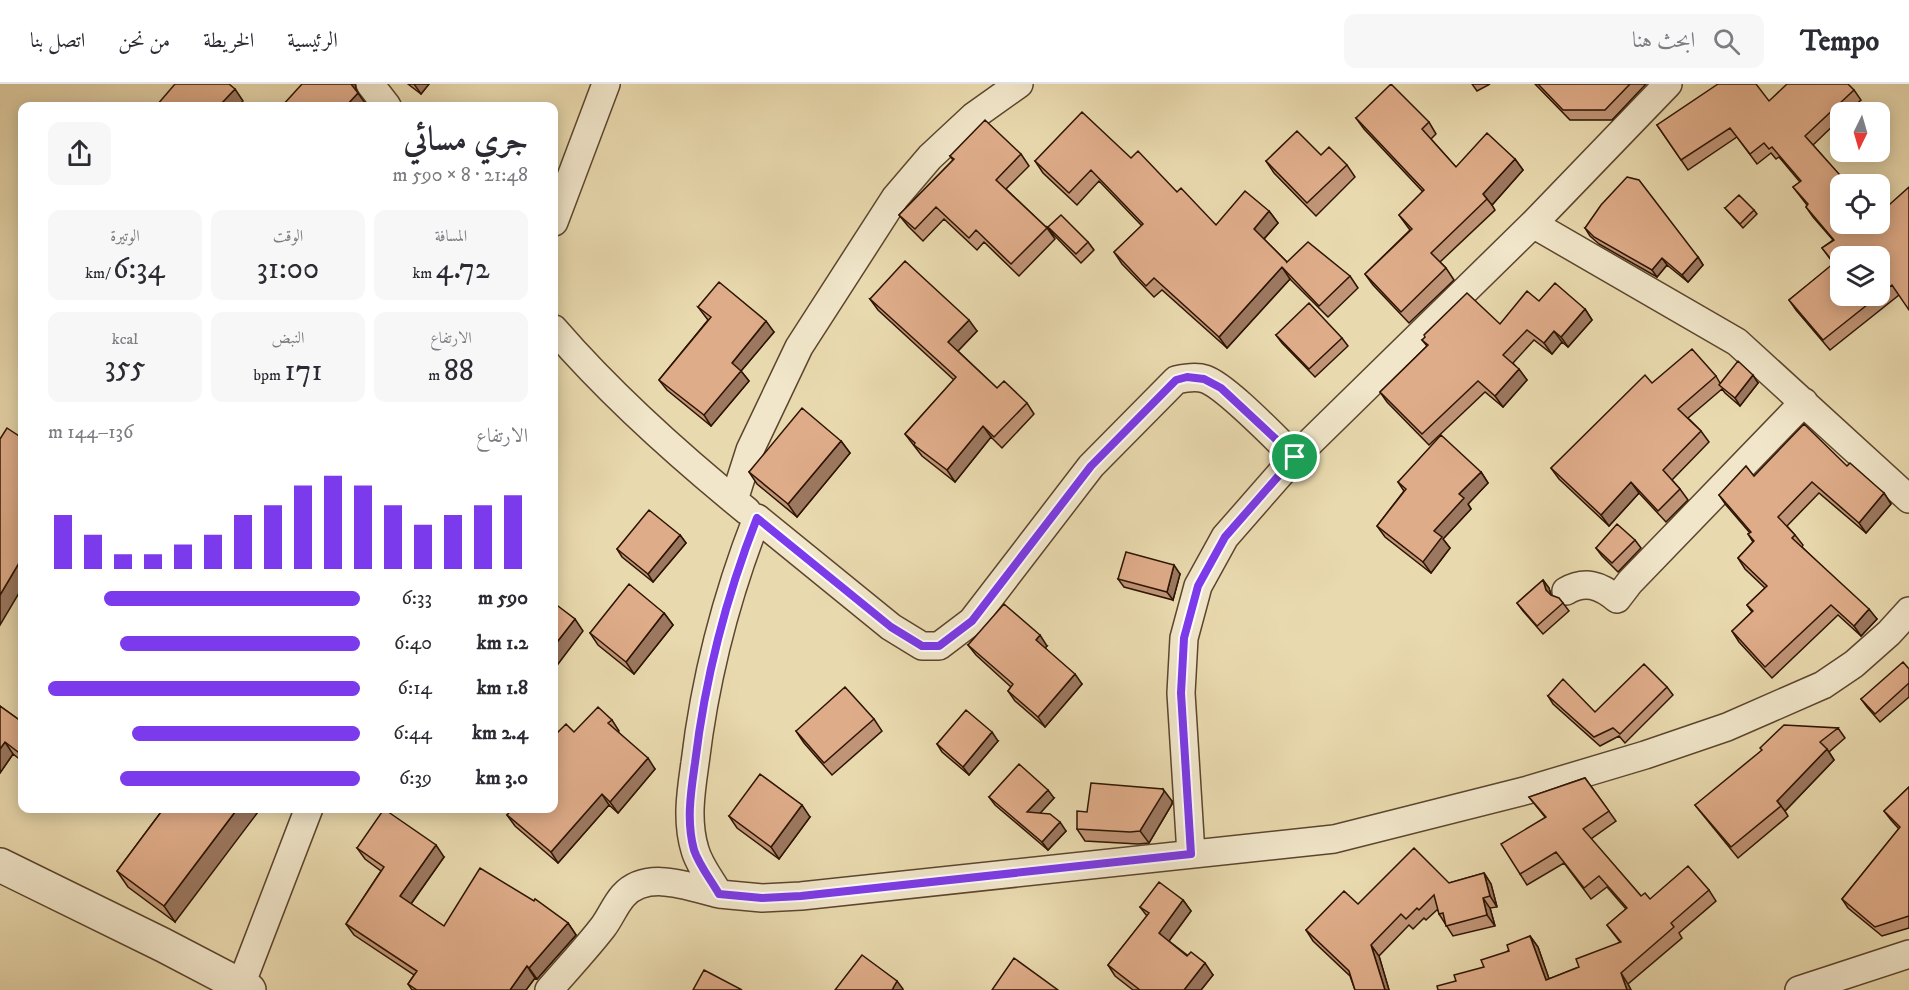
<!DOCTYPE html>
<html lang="ar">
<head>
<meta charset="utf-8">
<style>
	body { margin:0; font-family:"IM FELL DW Pica",Amiri,serif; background:#f7f7f7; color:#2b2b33; direction:rtl; height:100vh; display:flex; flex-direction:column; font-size:22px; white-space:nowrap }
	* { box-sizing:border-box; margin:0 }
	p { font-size:20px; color:#7c7c81 }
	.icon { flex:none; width:33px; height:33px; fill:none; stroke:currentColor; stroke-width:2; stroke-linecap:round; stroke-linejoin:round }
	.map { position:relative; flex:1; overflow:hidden; direction:ltr }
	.panel { position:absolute; left:18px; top:18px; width:540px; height:711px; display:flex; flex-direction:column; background:#fff; border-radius:12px; box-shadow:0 3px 15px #0003; direction:rtl }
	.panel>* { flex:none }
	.needle { width:39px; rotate:185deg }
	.fabs { position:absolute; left:1830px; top:18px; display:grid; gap:12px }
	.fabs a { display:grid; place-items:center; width:60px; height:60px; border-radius:12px; background:#fff; box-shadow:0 3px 15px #0003; font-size:30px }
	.pin { position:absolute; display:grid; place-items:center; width:51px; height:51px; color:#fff; margin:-26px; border:3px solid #fff; border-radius:50%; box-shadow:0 2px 6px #0007 }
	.round { display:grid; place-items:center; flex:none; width:63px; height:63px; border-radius:12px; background:#f7f7f7 }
	.head { display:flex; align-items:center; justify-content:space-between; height:102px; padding:0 30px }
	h1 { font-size:33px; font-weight:600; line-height:45px }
	.stats { display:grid; grid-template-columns:repeat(3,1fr); gap:9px; height:102px; padding:6px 30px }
	.stats div { display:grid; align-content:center; border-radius:12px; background:#f7f7f7; text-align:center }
	.stats b { font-size:30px; font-weight:600 }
	.stats small { font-size:16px; font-weight:400 }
	.stats p { font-size:16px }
	.chart { height:168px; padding:12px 30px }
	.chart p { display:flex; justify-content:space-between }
	.chart svg { width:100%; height:108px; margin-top:6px; stroke:#7c3aed; stroke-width:6 }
	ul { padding:0 30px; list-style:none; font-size:20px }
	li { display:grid; grid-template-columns:96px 72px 1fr; align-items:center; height:45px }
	li i { height:15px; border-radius:8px; background:#7c3aed }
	header { display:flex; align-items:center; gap:36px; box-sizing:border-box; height:84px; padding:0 30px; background:#fff; border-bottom:2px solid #e1e1e2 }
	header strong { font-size:28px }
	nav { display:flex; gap:33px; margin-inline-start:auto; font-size:21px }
	.search { width:420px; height:54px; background:#f7f7f7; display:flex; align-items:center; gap:15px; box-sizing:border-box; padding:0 21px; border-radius:12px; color:#7c7c81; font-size:22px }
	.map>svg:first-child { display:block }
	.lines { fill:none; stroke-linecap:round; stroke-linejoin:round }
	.minor-casing { stroke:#5c452d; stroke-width:30 }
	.tertiary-casing { stroke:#5c452d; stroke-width:36 }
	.minor { stroke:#f1e6ca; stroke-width:27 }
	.tertiary { stroke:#f1e6ca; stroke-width:33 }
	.wall { fill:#c09476; stroke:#2d1402; stroke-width:1.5 }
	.shaded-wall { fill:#9c7860; stroke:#2d1402; stroke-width:1.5 }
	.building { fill:#dfac89; stroke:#2d1402; stroke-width:1.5; fill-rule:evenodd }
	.route-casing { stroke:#fff; stroke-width:12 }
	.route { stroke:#7c3aed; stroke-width:8 }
</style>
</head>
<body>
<header>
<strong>Tempo</strong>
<div class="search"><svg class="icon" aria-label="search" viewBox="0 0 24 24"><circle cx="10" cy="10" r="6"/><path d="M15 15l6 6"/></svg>ابحث هنا</div>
<nav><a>الرئيسية</a><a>الخريطة</a><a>من نحن</a><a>اتصل بنا</a></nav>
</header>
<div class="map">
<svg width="1909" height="906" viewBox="0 0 1909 906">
	<rect width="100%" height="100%" fill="#e9d9ae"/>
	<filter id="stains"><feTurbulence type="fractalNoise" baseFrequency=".00333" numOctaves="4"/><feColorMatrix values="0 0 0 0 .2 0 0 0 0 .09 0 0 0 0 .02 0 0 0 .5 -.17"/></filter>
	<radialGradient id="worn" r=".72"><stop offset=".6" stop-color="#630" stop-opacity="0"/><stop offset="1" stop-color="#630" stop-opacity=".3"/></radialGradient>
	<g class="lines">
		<defs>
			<path id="minor" d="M370 0 387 22
				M554 138 606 0
				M1533 140 1668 0
				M554 245C612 312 678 371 747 427
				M734 416 750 366 799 263 895 114 930 73 974 32 1019 0
				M1566 507C1585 496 1600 501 1617 515L1630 498 1804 318
				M1191 770 1181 609 1184 554 1198 502 1225 453 1295 373
				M719 810 762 814 801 812 1334 755 1528 706 1645 671 1727 643 1823 601 1854 580 1889 549 1909 527
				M239 906 309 724
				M549 906C567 885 586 865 603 843 610 834 615 821 623 812 647 785 690 803 719 810 711 796 699 781 695 766 686 737 691 707 695 679 705 595 726 513 757 434L891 543 922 562H939L972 537 1091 382 1176 296C1185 294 1196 292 1205 295 1226 302 1276 355 1295 373L1533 140 1737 258 1909 415
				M1799 906 1909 870"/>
			<path id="tertiary" d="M0 781 163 861 249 906"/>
		</defs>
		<use href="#minor" class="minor-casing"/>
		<use href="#tertiary" class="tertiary-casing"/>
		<use href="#minor" class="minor"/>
		<use href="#tertiary" class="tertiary"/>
	</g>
	<path class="wall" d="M408 0H429L421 10Z
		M1472 0H1490L1477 7Z
		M1535 0H1646L1612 36H1570Z
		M1854 6 1861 16 1847 28H1840V35L1813 61 1880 140 1899 211 1830 266 1796 226 1789 216 1834 180 1822 164 1833 156 1813 133 1806 123 1807 121 1793 103 1800 98 1779 73 1776 75 1771 69 1757 80 1737 53 1688 86 1657 41 1769 17Z
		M1356 34 1429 38 1436 50 1431 55 1456 83 1515 75 1523 86 1492 121 1495 126 1440 178 1446 184 1454 196 1409 239 1373 201 1365 190 1410 146 1399 131 1423 108 1364 45Z
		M1021 70 1029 82 1006 105 1047 144 1055 155 1019 192 984 158 977 166 944 135 923 157 908 142 899 131 953 76 950 72Z
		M1321 71 1347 81 1355 93 1316 132 1274 89 1266 77Z
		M1131 74 1177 108 1216 141 1269 127 1278 139 1264 155 1287 178 1350 192 1358 204 1328 233 1290 195 1227 264 1162 206 1154 213 1122 180 1114 168 1142 142 1099 97 1077 121 1043 89 1035 77Z
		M1725 124 1754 126 1757 130 1743 144Z
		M1048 143 1088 158 1094 166 1081 179 1054 151Z
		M1585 144 1698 173 1703 181 1688 198 1667 181 1657 193 1599 160 1590 152Z
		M870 215 977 247 958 267 997 304 1027 319 1034 330 1002 364 991 353 955 398 922 372 905 350 954 296 878 226Z
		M1539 217 1585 225 1592 236 1568 263 1562 258 1552 270 1534 256 1513 279 1527 296 1503 323 1485 308 1429 361 1387 318 1380 308 1427 262 1422 256 1500 240Z
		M698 223 774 248 741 287 749 297 711 342 667 306 659 296 708 236Z
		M1276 251 1342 254 1348 262 1315 293 1282 259Z
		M1716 292 1720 299H1758L1740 322 1725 309 1722 305 1688 334 1701 347 1709 358 1672 396 1680 405 1688 416 1666 438 1639 409 1609 442 1559 395 1551 384 1652 299Z
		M841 357 850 369 797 433 757 400 749 388Z
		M1847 382 1884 409 1891 420 1866 449 1819 409 1787 442 1795 451 1803 461 1802 463 1877 535 1861 552 1838 531 1772 594 1739 558 1732 547 1752 528 1747 521 1765 504 1745 485 1738 474 1753 458 1748 450 1750 449 1726 421 1719 411 1754 392Z
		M1481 388 1488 399 1468 420 1471 425 1443 455 1450 464 1431 489 1385 453 1377 442 1404 407 1398 398Z
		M680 451 686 459 653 498 622 473 617 465Z
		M1635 456 1641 464 1618 488 1602 472 1596 464Z
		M1180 490 1173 516 1124 503 1118 495Z
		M1543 496 1549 504 1551 511 1563 519 1569 527 1543 550 1523 527 1517 519Z
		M664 529 673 541 634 590 598 561 590 549Z
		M968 561 1047 562 1045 564 1082 600 1045 643 1015 617 1008 607 1011 603 976 571Z
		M1909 585V613L1880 638 1867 623 1861 615Z
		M1667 603 1673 611 1625 659 1619 652 1600 662 1553 620 1548 612 1595 628Z
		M0 622 22 638V677L13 670 0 689Z
		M874 635 882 647 832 691 804 659 796 647Z
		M612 636 619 647 618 648 655 685 618 729 609 721 558 779 515 742 507 731 554 724 574 648Z
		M1838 644 1845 654 1829 668 1834 676 1785 727 1788 732 1738 774 1703 731 1695 721Z
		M998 657 969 691 942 668 937 660Z
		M1585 694 1616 737 1591 755 1641 812 1650 815 1709 806 1716 817 1679 849 1682 854 1628 900 1631 906H1438L1484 883 1530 852 1538 863 1549 895 1579 883 1620 858 1607 841 1626 825 1607 803 1591 815 1564 779 1527 801 1520 790 1545 733 1529 713Z
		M1909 703V844L1882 852 1848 824 1842 815 1899 745 1891 736 1884 727Z
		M989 713 1054 714 1040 729 1066 747 1048 766 995 721Z
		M1172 717V720L1149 759 1138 760 1085 757 1077 745 1087 728Z
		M164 724 175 838 128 803 117 787Z
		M729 732 810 733 779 775 737 744Z
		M357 764 444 773 411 820 444 842 568 839 576 851 537 895 535 894 526 906H412L408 900 414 891 354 851 346 840 381 787 365 775Z
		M1484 789 1491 800 1497 823 1490 824 1495 842 1453 852 1439 830 1438 825 1426 836 1424 834 1413 845 1409 841 1379 872 1389 906H1355L1350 892 1313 857 1306 846 1358 820 1449 799Z
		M1183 816 1191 827 1169 857 1213 891 1201 906H1133L1115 892 1108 881 1147 832 1140 823Z"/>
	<path class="shaded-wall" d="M351 0H355L357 9Z
		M414 0H429L421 10Z
		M235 5 243 17 238 22H219Z
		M358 9 365 19 361 22H346Z
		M1515 75 1523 86 1492 121 1483 110Z
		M1269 127 1278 139 1262 157 1254 145Z
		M1698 173 1703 181 1688 198 1682 191Z
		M1662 174 1667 181 1657 193 1652 186Z
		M1282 183 1290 195 1227 264 1219 253Z
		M1585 225 1592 236 1568 263 1561 253Z
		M969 236 977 247 956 269 948 258Z
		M766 237 774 248 741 287 749 297 711 342 704 331 732 279Z
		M1554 247 1562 258 1552 270 1544 259Z
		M1519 285 1527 296 1503 323 1495 312Z
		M1753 291 1758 299 1740 322 1735 314Z
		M983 342 991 353 955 398 947 386Z
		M841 357 850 369 797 433 788 420Z
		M1481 388 1488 399 1468 420 1471 425 1443 455 1450 464 1431 489 1423 478 1434 447 1459 410Z
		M1631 398 1639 409 1609 442 1601 431Z
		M1884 409 1891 420 1866 449 1859 439Z
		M680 451 686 459 653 498 648 490Z
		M22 474V504L0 541V511Z
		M1174 481 1180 490 1173 516 1167 508Z
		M1543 496 1549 504 1552 514 1546 506Z
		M1869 525 1877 535 1861 552 1854 542Z
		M664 529 673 541 634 590 626 578Z
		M575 535 583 547 555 584 554 583V562Z
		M1040 551 1047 562 1043 566 1036 556Z
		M1075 590 1082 600 1045 643 1038 633Z
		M992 648 998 657 969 691 963 683Z
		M5 658 13 670 0 689V665Z
		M1827 665 1834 676 1785 727 1777 717Z
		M648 674 655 685 618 729 610 718Z
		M1163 705 1172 717V720L1149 759 1140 747Z
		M1048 706 1054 714 1033 737 1027 728Z
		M602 710 609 721 558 779 551 768Z
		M802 721 810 733 779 775 771 763Z
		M238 724H261L175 838 164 822Z
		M1060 738 1066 747 1048 766 1042 758Z
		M436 761 444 773 408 824 400 812Z
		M1484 789 1491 800 1497 823 1490 812Z
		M1483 814 1490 824 1495 842 1487 831Z
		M1183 816 1191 827 1166 861 1159 849Z
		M568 839 576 851 537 895 529 884Z
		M1530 852 1538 863 1553 906 1546 896Z
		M1371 861 1379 872 1389 906H1385Z
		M1205 879 1213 891 1201 906H1184Z
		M527 882 535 894 526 906H510Z
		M1621 889 1628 900 1631 906H1627Z
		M897 897 903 905V906H892Z"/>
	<path class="building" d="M175 0H229L235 5 219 22H158L157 21Z
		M302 0H351L358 9 346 22H282Z
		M1391 0 1429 38 1422 45 1456 83 1487 49 1515 75 1483 110 1487 115 1431 169 1446 184 1401 228 1365 190 1412 145 1399 131 1424 106 1356 34Z
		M1538 0H1630L1605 26H1563Z
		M1718 0H1756L1769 17 1787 0H1848L1854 6 1805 52 1848 100H1840V140H1880V129L1909 103V226L1892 201 1823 256 1789 216 1834 179 1822 164 1834 156 1806 123 1808 120 1793 103 1801 97 1772 63 1769 65 1764 59 1750 70 1730 44 1681 76 1657 41ZM1840 172H1880V212H1840Z
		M1082 28 1131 74 1138 67 1177 108 1181 104 1216 141 1245 107 1269 127 1254 145 1287 178 1286 179 1308 158 1350 192 1319 222 1282 183 1219 253 1154 194 1146 202 1114 168 1143 140 1091 86 1069 109 1035 77Z
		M985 36 1021 70 996 96 1047 144 1011 180 976 146 969 154 936 123 915 145 899 131 954 75 950 72Z
		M1297 47 1321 71 1329 63 1347 81 1307 119 1266 77Z
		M1627 93 1639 96 1698 173 1682 191 1662 174 1652 186 1594 153 1585 144 1601 121Z
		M1739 111 1754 126 1740 140 1725 124Z
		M1061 131 1088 158 1076 170 1048 143Z
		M905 177 969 236 948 258 997 304 1004 297 1027 319 994 353 983 342 947 386 914 361 915 359 905 350 956 293 870 215Z
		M719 198 766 237 732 279 741 287 704 331 659 296 711 233 698 223Z
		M1555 199 1585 225 1561 253 1554 247 1544 259 1527 246 1503 271 1519 285 1495 312 1478 297 1422 350 1380 308 1428 261 1422 256 1425 253 1424 251 1467 209 1500 240 1527 207 1539 217Z
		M1309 219 1342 254 1309 285 1276 251Z
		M1692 265 1716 292 1678 325 1701 347 1663 386 1680 405 1658 427 1631 398 1601 431 1551 384 1645 291 1652 299Z
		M1738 277 1753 291 1735 314 1719 301Z
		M802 324 841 357 788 420 749 388Z
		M1804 340 1847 382 1850 379 1884 409 1859 439 1812 398 1778 433 1795 451 1792 454 1869 525 1854 542 1831 521 1765 583 1732 547 1753 527 1747 521 1767 502 1738 474 1754 457 1748 450 1751 448 1719 411 1746 382 1754 392Z
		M7 344 22 354V474L0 511V355Z
		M1441 351 1481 388 1459 410 1464 414 1434 447 1442 453 1423 478 1377 442 1406 405 1398 398Z
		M649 426 680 451 648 490 617 465Z
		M1617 440 1635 456 1612 479 1596 464Z
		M1126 468 1174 481 1167 508 1118 495Z
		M1543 496 1546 506 1551 511 1559 514 1563 519 1537 542 1517 519Z
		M629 500 664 529 626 578 590 549Z
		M554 519 575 535 554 562Z
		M1004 520 1040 551 1036 556 1075 590 1038 633 1008 607 1013 600 968 561Z
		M1903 578 1909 585V599L1875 630 1861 615Z
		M1644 580 1667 603 1620 650 1613 644 1594 653 1548 612 1563 595 1595 628Z
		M845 603 874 635 824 679 796 647Z
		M0 622 22 638V671L5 658 0 665Z
		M598 623 612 636 608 639 648 674 610 718 602 710 551 768 507 731 513 724H554V652L566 640 574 648Z
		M966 626 992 648 963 683 937 660Z
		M1784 641 1838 644 1820 658 1827 665 1777 717 1781 722 1731 763 1695 721 1762 666 1760 664Z
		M1019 680 1048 706 1027 728 1050 730 1060 738 1042 758 989 713Z
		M760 690 802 721 771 763 729 732Z
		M1585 694 1609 727 1583 745 1641 812 1645 809 1650 815 1688 782 1709 806 1671 839 1674 843 1621 889 1627 906H1438L1437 902 1456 897 1454 891 1484 883 1481 876 1509 867 1507 861 1530 852 1546 896 1579 883 1576 875 1621 858 1607 841 1627 824 1599 792 1584 804 1556 768 1520 790 1501 760 1546 733 1529 713Z
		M1091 699 1163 705 1164 708 1140 747 1130 748 1077 745V727L1087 728Z
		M1909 703V832L1875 843 1842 815 1900 743 1884 727Z
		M164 724H238L164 822 117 787Z
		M384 725 436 761 400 812 444 842 480 784 534 817 535 815 568 839 529 884 527 882 510 906H417L408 900 417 887 346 840 384 783 357 764Z
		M1414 764 1449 799 1484 789 1490 812 1483 814 1487 831 1446 842 1443 829 1439 830 1434 811 1419 826 1417 824 1406 835 1401 830 1371 861 1385 906H1355L1349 887 1306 846 1344 807 1358 820Z
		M1159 798 1183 816 1159 849 1187 872 1191 868 1205 879 1184 906H1140L1108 881 1149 829 1140 823Z
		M862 871 897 897 892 906H835Z
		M1014 874 1058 906H992Z
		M704 886 742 906H693Z"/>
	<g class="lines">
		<defs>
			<path id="route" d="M1187 293 1204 295 1221 304 1295 373 1225 453 1198 502 1184 554 1181 609 1191 770 801 812 762 814 719 810C711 796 699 781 694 766 686 737 691 707 695 679 705 595 726 513 757 434L891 543 922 562H939L972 537 1091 382 1176 296Z"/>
		</defs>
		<use href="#route" class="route-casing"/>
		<use href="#route" class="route"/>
	</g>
	<rect width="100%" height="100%" filter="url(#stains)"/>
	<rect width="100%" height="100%" fill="url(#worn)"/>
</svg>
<div class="fabs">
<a><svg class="needle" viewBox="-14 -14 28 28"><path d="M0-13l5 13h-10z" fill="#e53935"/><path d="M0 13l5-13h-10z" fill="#7c7c81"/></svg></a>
<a><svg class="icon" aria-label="locate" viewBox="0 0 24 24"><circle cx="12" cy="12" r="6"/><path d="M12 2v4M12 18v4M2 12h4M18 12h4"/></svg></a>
<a><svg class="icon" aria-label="layers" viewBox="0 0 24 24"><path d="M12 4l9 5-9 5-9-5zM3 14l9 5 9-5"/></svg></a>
</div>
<div class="pin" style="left:1295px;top:373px;background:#1e9e55"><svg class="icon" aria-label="arrive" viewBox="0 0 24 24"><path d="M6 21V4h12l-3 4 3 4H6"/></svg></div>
<section class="panel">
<div class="head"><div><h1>جري مسائي</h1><p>21:48 · 8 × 590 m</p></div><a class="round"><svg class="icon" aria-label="share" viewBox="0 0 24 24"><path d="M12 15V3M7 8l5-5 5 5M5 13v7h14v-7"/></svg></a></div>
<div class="stats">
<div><p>المسافة</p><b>4.72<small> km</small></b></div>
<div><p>الوقت</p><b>31:00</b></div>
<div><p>الوتيرة</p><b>6:34<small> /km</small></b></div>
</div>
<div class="stats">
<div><p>الارتفاع</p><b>88<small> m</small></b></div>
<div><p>النبض</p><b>171<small> bpm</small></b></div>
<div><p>kcal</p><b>355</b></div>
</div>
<div class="chart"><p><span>الارتفاع</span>136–144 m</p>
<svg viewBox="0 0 160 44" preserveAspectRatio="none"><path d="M5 44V22M15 44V30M25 44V38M35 44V38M45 44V34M55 44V30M65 44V22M75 44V18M85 44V10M95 44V6M105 44V10M115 44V18M125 44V26M135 44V22M145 44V18M155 44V14"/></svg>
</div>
<ul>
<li><b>590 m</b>6:33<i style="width:82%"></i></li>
<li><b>1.2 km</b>6:40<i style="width:77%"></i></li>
<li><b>1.8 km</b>6:14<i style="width:100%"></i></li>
<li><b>2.4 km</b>6:44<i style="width:73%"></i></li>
<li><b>3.0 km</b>6:39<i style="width:77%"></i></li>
</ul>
</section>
</div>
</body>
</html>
